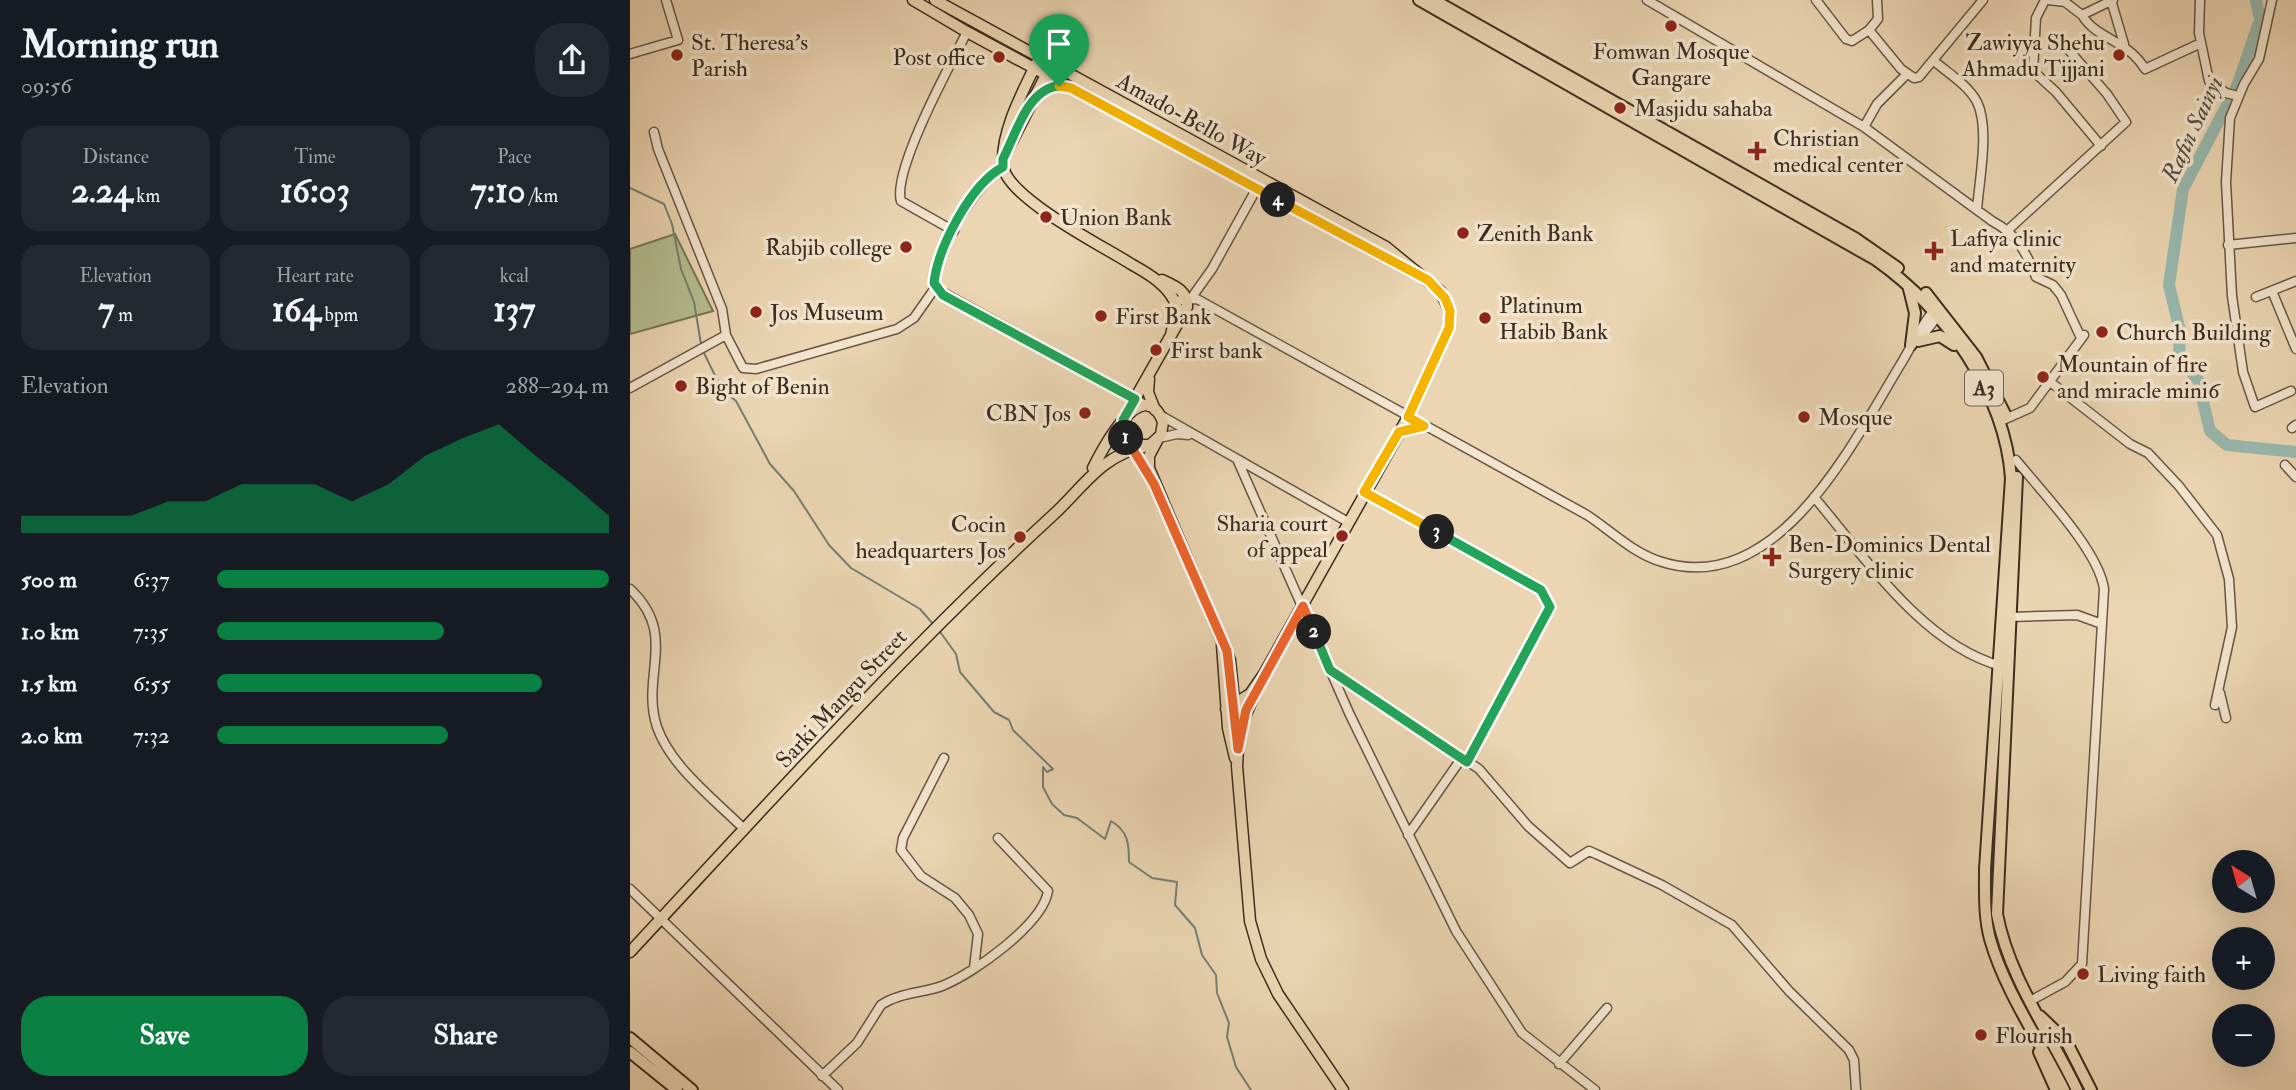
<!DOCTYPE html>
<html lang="en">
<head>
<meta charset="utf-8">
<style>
	body { margin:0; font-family:"IM FELL Double Pica",serif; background:#242831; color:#f1f3f6; height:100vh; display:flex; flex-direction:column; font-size:26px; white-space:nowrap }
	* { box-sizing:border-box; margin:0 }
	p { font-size:23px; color:#9ea1a6 }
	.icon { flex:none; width:38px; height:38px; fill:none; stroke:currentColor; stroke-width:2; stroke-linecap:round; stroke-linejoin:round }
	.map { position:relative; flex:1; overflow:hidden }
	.side { display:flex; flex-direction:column; background:#171b24; width:630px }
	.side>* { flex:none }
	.needle { width:46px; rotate:323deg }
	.tools { position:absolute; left:1582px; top:850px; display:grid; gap:14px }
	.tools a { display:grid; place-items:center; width:63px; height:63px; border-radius:50%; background:#171b24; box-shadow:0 7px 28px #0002; font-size:35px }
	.pin { position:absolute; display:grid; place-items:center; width:60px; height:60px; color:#fff; margin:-72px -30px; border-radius:50% 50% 50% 0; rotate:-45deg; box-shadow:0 0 7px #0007 }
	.pin .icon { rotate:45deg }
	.km { position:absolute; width:35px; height:35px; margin:-18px; border-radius:50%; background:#222; color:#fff; font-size:19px; line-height:35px; text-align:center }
	.round { display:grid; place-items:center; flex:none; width:74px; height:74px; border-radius:28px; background:#242831 }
	.overview { display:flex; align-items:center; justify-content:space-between; height:119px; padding:0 21px }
	h1 { font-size:38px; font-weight:700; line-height:52px }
	.stats { display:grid; grid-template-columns:repeat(3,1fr); gap:10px; height:119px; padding:7px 21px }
	.stats div { display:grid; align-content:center; border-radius:18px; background:#242831; text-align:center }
	.stats b { font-size:35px; font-weight:700 }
	.stats small { font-size:19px; font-weight:400 }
	.stats p { font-size:19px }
	.chart { height:196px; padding:14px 21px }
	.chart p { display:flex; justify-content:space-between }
	.chart svg { width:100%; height:126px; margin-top:7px; fill:#0b8043; opacity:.7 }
	.primary-button { display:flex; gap:14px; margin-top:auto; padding:14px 21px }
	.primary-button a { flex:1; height:80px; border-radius:28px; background:#0b8043; color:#fff; font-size:28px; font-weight:700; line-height:80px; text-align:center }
	.primary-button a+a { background:#242831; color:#f1f3f6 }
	ul { padding:0 21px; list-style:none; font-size:23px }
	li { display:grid; grid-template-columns:112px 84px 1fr; align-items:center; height:52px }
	li i { height:18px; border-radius:9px; background:#0b8043 }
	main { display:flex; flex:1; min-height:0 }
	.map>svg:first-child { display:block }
	.green { fill:#b4be8f; stroke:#787556; stroke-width:2 }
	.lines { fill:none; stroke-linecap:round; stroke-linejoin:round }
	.stream { stroke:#738074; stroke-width:2 }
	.river { stroke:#98b8ae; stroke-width:12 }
	.minor-casing { stroke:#685643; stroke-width:11 }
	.major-casing { stroke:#3c2c1e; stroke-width:13 }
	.highway-casing { stroke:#3c2c1e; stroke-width:14 }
	.minor { stroke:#f2e4cd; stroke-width:8 }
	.major { stroke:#ebd5b2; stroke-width:10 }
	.highway { stroke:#ebd5b2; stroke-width:10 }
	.split-1-casing { stroke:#fff; stroke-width:14 }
	.split-2-casing { stroke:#fff; stroke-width:14 }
	.split-3-casing { stroke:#fff; stroke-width:14 }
	.split-4-casing { stroke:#fff; stroke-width:14 }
	.split-5-casing { stroke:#fff; stroke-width:14 }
	.split-1 { stroke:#22a559; stroke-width:9 }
	.split-2 { stroke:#f0652b; stroke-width:9 }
	.split-3 { stroke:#22a559; stroke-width:9 }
	.split-4 { stroke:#f5b400; stroke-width:9 }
	.split-5 { stroke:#f5b400; stroke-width:9 }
	.poi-dot { fill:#8f2418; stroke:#f2e4cd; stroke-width:2.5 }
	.labels { text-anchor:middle; stroke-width:7; stroke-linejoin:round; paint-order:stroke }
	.shield { fill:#f2e4cd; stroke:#736352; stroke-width:2 }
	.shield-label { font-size:21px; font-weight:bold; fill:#3c2c1e }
	.poi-label { font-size:23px; fill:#3c2c1e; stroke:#f2e4cd; text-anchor:start }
	.street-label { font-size:23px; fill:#3c2c1e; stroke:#f2e4cd }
	.water-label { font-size:24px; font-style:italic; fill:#534f42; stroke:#f2e4cd }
</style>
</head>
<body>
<main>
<section class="side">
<div class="overview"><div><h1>Morning run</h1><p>09:56</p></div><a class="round"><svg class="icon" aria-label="share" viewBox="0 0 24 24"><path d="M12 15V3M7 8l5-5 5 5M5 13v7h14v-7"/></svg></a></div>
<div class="stats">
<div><p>Distance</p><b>2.24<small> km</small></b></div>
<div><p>Time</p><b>16:03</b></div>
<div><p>Pace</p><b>7:10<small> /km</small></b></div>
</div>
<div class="stats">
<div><p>Elevation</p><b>7<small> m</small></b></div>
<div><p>Heart rate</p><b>164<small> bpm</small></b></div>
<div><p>kcal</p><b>137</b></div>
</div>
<div class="chart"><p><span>Elevation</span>288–294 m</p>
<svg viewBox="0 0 160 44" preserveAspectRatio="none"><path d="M0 44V38L10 38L20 38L30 38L40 33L50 33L60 27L70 27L80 27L90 33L100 27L110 17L120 11L130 6L140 17L150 27L160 38V44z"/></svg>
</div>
<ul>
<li><b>500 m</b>6:37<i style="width:100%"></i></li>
<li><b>1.0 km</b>7:35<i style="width:58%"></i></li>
<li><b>1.5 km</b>6:55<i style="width:83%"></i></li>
<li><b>2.0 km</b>7:32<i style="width:59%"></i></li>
</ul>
<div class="primary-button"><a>Save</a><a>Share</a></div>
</section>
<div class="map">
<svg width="1666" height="1090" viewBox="0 0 1666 1090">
	<rect width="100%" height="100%" fill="#ebd5b2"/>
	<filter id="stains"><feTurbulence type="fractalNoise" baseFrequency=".00286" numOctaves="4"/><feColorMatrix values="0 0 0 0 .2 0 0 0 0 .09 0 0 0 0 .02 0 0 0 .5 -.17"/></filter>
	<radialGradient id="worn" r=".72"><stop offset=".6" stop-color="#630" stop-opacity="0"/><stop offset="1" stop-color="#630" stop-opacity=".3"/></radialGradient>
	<path class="green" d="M45 234 83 311 0 334V249Z"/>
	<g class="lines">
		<path class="stream" d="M0 188 34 204 42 224 51 269 64 302 71 344
			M74 353 92 390 106 401 140 464 164 491 199 545 221 568 290 609 304 625
			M308 629 326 654 330 672 364 712 379 720 383 730 423 769 417 772 413 767V787L422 804 434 815 447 818 475 839 481 821C498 831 499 843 499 862L522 878 547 882 545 905 565 928 572 955 586 975 587 993 599 1023 597 1037 606 1067 621 1090"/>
		<path class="river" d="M1626 0 1630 20 1607 86 1553 189 1539 285 1550 331 1549 356 1568 380 1580 431 1597 445 1666 452"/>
		<defs>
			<path id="minor" d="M1017 0 1234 127 1362 221C1387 234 1396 252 1406 277L1423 285 1431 295 1451 338
				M1186 0 1216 39 1222 41 1239 30 1248 19 1247 0
				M1415 0 1406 18 1403 71 1426 92 1471 146
				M1418 0 1435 2 1452 15
				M1481 0 1494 44
				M1483 0 1452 15C1467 40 1497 39 1515 69L1571 43
				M1570 0 1569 33 1579 81 1596 93 1608 96
				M1642 0 1629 59 1614 84 1600 118 1596 182 1602 296 1613 372 1625 407 1661 391
				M1239 30 1271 69 1284 78 1289 77 1353 0
				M0 54 48 40 36 0
				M1304 61C1318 73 1338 85 1347 102 1360 128 1349 181 1347 210
				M1234 127 1247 104 1277 74
				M24 132 28 149 92 309 96 335 113 368 126 369 267 329 284 318 305 288
				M373 167C348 181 297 261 305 288L519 407
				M1379 229 1496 122 1477 94 1437 48
				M324 231 271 201C262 171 321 63 337 32
				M1598 245 1666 238
				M1642 291 1666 349
				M562 297 582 269 628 186
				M1626 297 1666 281
				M551 300 567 299 957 515C980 530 1003 553 1029 561 1147 601 1223 442 1272 362 1283 344 1291 324 1306 308
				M1290 339 1310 313
				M1419 381 1500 444 1518 453 1549 486 1587 535 1599 579 1602 627 1585 705
				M0 388 96 335
				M530 415 718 522
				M1373 420 1400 408 1454 335
				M1662 428 1666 425
				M529 438 547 434 558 435
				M607 459 720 715 826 931 892 1033 965 1090
				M1386 460C1411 491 1469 551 1474 589L1452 964 1435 982 1400 1001
				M1655 465 1666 477
				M734 492 911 590 921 607 837 762
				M1184 497C1234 556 1293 645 1371 666
				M0 589C49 635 10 675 27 727 41 767 85 800 114 829
				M1381 617 1447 615 1472 624
				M700 670 849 769 898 826 940 863 959 851 966 854 1032 885 1102 925 1159 991 1219 1050 1224 1060 1226 1090
				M1590 693 1596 718
				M314 758 273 838 271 850 291 876 325 898 339 915 348 934 344 968
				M778 835 831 759
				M0 889 208 1090
				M929 1064 977 1008
				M192 1076 227 1043 251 1005C268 993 293 993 312 986 343 974 413 924 418 891L368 838"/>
			<path id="major" d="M283 0 337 32 782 272
				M305 0 756 247 810 291 820 311 819 328 778 417 634 674 620 694 596 709
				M406 64C392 93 371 132 373 165 375 197 473 246 501 264 519 274 540 286 547 307L541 335
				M378 149 419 69
				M519 379 518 392 525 410
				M498 411 557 307C558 291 545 286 532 280
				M769 432 794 426
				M527 441 519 456V468L600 660 607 731
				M500 443 517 473
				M463 468C472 450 513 371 533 422L531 435 520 445H506L494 434 493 420
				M592 645 598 728 605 758
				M625 693 609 731 607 766 620 921 631 959 648 994 713 1090
				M0 952C138 804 273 653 422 516 452 489 470 456 513 447"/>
			<path id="highway" d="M789 0 1246 260C1314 308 1375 393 1381 478L1355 869C1355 892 1354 917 1360 939 1375 992 1410 1041 1434 1090
				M804 0 1225 238 1268 268
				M1279 289 1285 313 1281 345
				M1296 293 1346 357 1376 416
				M1288 341 1310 336 1324 345
				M1387 477 1367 914C1379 978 1420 1033 1447 1090
				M1410 1016 1436 1041 1461 1090
				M0 1038 62 1090
				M0 1052 47 1090
				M1409 1052 1426 1090"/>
		</defs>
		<use href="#minor" class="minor-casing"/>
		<use href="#major" class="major-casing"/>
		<use href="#highway" class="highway-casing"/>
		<use href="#minor" class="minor"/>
		<use href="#major" class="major"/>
		<use href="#highway" class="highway"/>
	</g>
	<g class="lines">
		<defs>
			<path id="split-1" d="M429 86C398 88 386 134 373 159V167C341 184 308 247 304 283L313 295 505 399 493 420 496 438"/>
			<path id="split-2" d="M496 438 524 484 597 651 608 749 616 710 673 606 684 632"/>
			<path id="split-3" d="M684 632 700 670 837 762 920 607 911 590 807 532"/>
			<path id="split-4" d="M648 200 798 280 815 298 820 311 819 328 778 417 794 426 769 432 734 492 807 532"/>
			<path id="split-5" d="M429 86 441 88 648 200"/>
		</defs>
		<use href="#split-1" class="split-1-casing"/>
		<use href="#split-2" class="split-2-casing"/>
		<use href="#split-3" class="split-3-casing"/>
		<use href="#split-4" class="split-4-casing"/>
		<use href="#split-5" class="split-5-casing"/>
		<use href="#split-1" class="split-1"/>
		<use href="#split-2" class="split-2"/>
		<use href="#split-3" class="split-3"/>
		<use href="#split-4" class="split-4"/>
		<use href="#split-5" class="split-5"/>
	</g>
	<g class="poi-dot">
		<circle cx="1041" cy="26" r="7"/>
		<circle cx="47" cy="55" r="7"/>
		<circle cx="1489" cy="55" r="7"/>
		<circle cx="369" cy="57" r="7"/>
		<circle cx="990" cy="108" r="7"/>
		<path d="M1123.5 140.5h7v7h7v7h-7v7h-7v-7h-7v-7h7z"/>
		<circle cx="416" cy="217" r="7"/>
		<circle cx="833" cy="233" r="7"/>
		<circle cx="276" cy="247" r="7"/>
		<path d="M1300.5 240.5h7v7h7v7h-7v7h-7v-7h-7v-7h7z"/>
		<circle cx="126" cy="312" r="7"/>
		<circle cx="471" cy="316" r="7"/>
		<circle cx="855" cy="318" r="7"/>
		<circle cx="1472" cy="332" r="7"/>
		<circle cx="526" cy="350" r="7"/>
		<circle cx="1413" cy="377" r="7"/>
		<circle cx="51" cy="386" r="7"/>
		<circle cx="455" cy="413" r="7"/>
		<circle cx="1174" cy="417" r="7"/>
		<circle cx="712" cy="536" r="7"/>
		<circle cx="390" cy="537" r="7"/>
		<path d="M1138.5 546.5h7v7h7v7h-7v7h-7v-7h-7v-7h7z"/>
		<circle cx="1453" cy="974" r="7"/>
		<circle cx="1351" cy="1035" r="7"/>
	</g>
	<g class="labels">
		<rect class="shield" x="1335" y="370.5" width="38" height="35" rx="5"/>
		<g class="shield-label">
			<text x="1354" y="395">A3</text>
		</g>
		<g class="poi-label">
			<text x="61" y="50">St. Theresa's<tspan x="61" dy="26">Parish</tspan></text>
			<text x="1475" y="50" text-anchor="end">Zawiyya Shehu<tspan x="1475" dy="26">Ahmadu Tijjani</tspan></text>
			<text x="1041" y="59" text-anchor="middle">Fomwan Mosque<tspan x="1041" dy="26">Gangare</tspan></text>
			<text x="355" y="65" text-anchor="end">Post office</text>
			<text x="1004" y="116">Masjidu sahaba</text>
			<text x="1143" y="146">Christian<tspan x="1143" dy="26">medical center</tspan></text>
			<text x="430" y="225">Union Bank</text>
			<text x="847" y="241">Zenith Bank</text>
			<text x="1320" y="246">Lafiya clinic<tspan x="1320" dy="26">and maternity</tspan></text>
			<text x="262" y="255" text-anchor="end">Rabjib college</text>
			<text x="869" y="313">Platinum<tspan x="869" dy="26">Habib Bank</tspan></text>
			<text x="140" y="320">Jos Museum</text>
			<text x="485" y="324">First Bank</text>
			<text x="1486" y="340">Church Building</text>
			<text x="540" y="358">First bank</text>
			<text x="1427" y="372">Mountain of fire<tspan x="1427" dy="26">and miracle mini6</tspan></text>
			<text x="65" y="394">Bight of Benin</text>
			<text x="441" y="421" text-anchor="end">CBN Jos</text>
			<text x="1188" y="425">Mosque</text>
			<text x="698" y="531" text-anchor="end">Sharia court<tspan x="698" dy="26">of appeal</tspan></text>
			<text x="376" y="532" text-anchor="end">Cocin<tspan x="376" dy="26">headquarters Jos</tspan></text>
			<text x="1158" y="552">Ben-Dominics Dental<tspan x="1158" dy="26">Surgery clinic</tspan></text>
			<text x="1467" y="982">Living faith</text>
			<text x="1365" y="1043">Flourish</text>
		</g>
		<g class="street-label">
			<text transform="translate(562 119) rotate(29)" y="8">Amado-Bello Way</text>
			<text transform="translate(211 698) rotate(-47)" y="8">Sarki Mangu Street</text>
		</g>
		<g class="water-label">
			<text transform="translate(1562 129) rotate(-65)" y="8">Rafin Sainyi</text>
		</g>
	</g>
	<rect width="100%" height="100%" filter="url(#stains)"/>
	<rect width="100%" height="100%" fill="url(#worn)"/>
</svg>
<div class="tools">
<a><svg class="needle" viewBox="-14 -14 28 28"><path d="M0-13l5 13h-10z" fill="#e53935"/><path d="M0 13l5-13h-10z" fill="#9ea1a6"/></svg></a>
<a>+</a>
<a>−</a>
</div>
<div class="pin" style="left:429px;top:86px;background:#1e9e55"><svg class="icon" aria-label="arrive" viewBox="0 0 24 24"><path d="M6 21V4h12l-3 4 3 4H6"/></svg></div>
<b class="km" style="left:496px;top:438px">1</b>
<b class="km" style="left:684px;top:632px">2</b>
<b class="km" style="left:807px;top:532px">3</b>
<b class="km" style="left:648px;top:200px">4</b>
</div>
</main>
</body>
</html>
